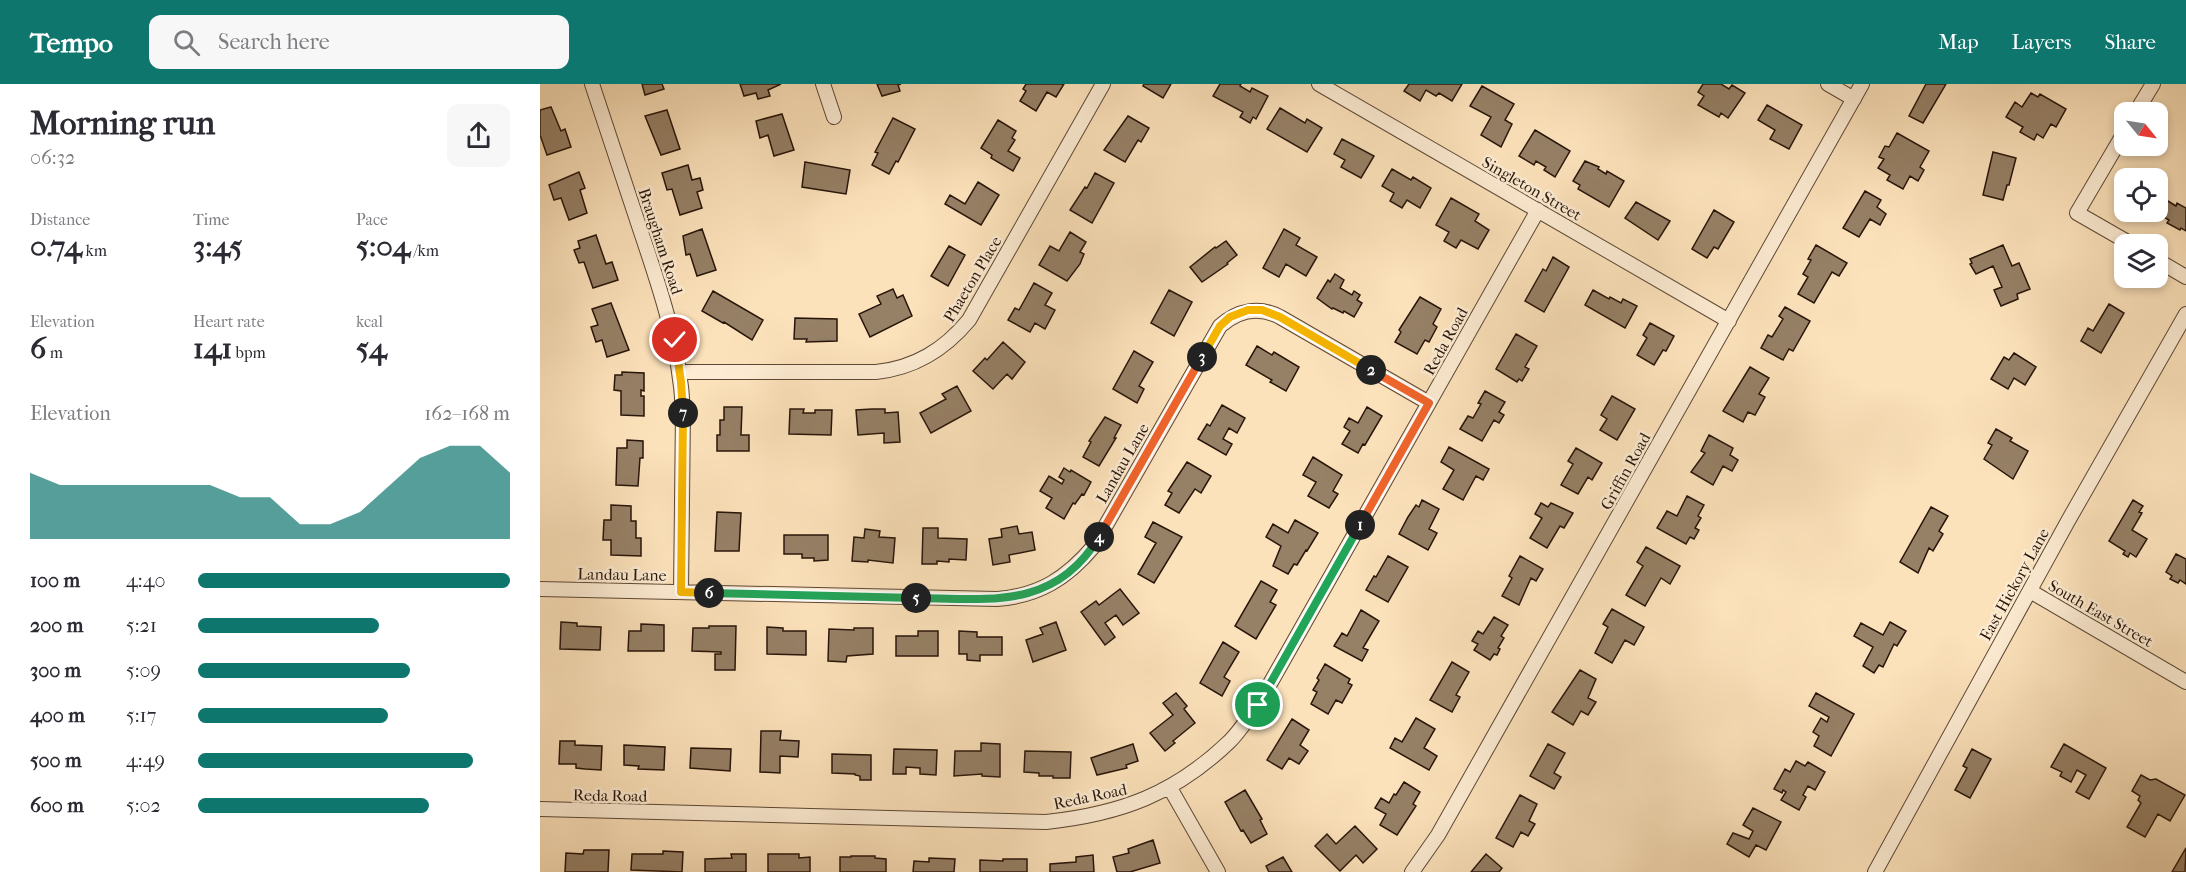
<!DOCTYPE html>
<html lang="en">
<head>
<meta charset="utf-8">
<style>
	body { margin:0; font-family:"IM FELL French Canon",serif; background:#f7f7f7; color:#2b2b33; height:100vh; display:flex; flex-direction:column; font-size:22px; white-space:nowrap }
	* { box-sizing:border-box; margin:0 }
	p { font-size:20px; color:#7c7c81 }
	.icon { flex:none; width:33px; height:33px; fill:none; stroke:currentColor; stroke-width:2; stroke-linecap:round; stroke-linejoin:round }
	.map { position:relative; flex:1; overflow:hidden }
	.details { display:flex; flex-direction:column; background:#fff; width:540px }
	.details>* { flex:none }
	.needle { width:39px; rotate:120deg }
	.controls { position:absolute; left:1574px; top:18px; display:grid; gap:12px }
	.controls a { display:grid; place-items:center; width:54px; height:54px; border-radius:12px; background:#fff; box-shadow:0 3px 9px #0003; font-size:30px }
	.pin { position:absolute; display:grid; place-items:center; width:51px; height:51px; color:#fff; margin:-26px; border:3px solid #fff; border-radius:50%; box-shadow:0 2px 6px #0007 }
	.km { position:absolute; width:30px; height:30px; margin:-15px; border-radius:50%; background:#222; color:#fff; font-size:16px; line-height:30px; text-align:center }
	.round { display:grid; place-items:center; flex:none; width:63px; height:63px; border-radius:12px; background:#f7f7f7 }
	.overview { display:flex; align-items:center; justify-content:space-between; height:102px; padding:0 30px }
	h1 { font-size:33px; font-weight:700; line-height:45px }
	.stats { display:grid; grid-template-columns:repeat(3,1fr); gap:9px; height:102px; padding:6px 30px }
	.stats div { display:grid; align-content:center }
	.stats b { font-size:30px; font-weight:700 }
	.stats small { font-size:16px; font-weight:400 }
	.stats p { font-size:16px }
	.chart { height:168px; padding:12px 30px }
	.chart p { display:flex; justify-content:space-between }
	.chart svg { width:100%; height:108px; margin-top:6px; fill:#0f766e; opacity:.7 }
	ul { padding:0 30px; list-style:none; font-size:20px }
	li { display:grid; grid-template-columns:96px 72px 1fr; align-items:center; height:45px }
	li i { height:15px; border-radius:8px; background:#0f766e }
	header { display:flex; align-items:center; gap:36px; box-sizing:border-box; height:84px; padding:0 30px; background:#0f766e; color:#fff }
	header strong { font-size:28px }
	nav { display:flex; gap:33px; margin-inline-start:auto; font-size:21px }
	.search { width:420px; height:54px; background:#f7f7f7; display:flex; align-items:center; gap:15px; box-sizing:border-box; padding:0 21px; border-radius:12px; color:#7c7c81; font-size:22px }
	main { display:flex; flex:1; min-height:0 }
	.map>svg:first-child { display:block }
	.building { fill:#968066; stroke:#28150a; stroke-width:1.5 }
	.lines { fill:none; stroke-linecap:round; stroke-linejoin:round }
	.street-casing { stroke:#5d4836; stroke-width:16 }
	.street { stroke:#fdecd3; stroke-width:14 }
	.split-1-casing { stroke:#fff; stroke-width:12 }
	.split-2-casing { stroke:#fff; stroke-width:12 }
	.split-3-casing { stroke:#fff; stroke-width:12 }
	.split-4-casing { stroke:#fff; stroke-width:12 }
	.split-5-casing { stroke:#fff; stroke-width:12 }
	.split-6-casing { stroke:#fff; stroke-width:12 }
	.split-7-casing { stroke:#fff; stroke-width:12 }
	.split-8-casing { stroke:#fff; stroke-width:12 }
	.split-1 { stroke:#22a559; stroke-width:8 }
	.split-2 { stroke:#f0652b; stroke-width:8 }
	.split-3 { stroke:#f5b400; stroke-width:8 }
	.split-4 { stroke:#f0652b; stroke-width:8 }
	.split-5 { stroke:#22a559; stroke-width:8 }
	.split-6 { stroke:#22a559; stroke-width:8 }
	.split-7 { stroke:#f5b400; stroke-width:8 }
	.split-8 { stroke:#f5b400; stroke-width:8 }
	.labels { text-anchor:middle; stroke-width:5; stroke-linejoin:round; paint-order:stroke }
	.street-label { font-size:16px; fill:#28150a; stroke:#fdecd3 }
</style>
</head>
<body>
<header>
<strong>Tempo</strong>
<div class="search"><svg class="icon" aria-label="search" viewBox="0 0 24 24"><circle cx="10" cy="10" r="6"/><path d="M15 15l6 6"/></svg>Search here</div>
<nav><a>Map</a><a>Layers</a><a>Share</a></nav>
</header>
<main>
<section class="details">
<div class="overview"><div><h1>Morning run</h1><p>06:32</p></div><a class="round"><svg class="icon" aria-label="share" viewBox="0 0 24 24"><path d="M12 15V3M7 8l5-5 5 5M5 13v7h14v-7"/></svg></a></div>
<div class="stats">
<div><p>Distance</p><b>0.74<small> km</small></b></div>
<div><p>Time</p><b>3:45</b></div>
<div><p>Pace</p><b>5:04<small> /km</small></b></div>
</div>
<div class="stats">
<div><p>Elevation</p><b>6<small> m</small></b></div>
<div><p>Heart rate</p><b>141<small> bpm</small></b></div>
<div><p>kcal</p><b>54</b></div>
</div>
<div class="chart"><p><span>Elevation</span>162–168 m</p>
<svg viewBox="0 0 160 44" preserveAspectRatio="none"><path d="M0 44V17L10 22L20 22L30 22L40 22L50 22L60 22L70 27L80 27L90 38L100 38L110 33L120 22L130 11L140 6L150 6L160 17V44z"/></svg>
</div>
<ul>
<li><b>100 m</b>4:40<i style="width:100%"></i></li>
<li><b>200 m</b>5:21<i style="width:58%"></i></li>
<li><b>300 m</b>5:09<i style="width:68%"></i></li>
<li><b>400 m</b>5:17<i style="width:61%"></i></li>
<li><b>500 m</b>4:49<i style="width:88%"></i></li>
<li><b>600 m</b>5:02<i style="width:74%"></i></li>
</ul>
</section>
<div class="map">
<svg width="1646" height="788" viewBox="0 0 1646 788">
	<rect width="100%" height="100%" fill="#fce2bb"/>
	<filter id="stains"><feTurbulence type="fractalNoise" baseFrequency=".00333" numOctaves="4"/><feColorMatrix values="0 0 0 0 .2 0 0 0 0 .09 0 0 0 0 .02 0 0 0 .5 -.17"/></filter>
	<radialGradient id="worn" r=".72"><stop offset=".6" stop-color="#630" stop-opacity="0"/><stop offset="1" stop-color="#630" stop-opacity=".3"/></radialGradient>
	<path class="building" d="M102 0H122L124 5 105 11Z
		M200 0H241L228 6 230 12 218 15 216 9 204 12Z
		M337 0H361L358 1 360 7 342 12Z
		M486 0H524L516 13 507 8 496 27 480 17 486 7 483 5Z
		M604 0H631L623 14 603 2Z
		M680 0H701L700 2 710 8 712 4 728 12 716 35 713 33 710 39 700 33 703 28 673 12Z
		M869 0H922L912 17 899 9 896 12 886 6 880 17 864 7Z
		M1163 0H1181L1189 5 1192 1 1205 9 1188 34 1181 29 1179 33 1158 21 1164 12 1158 8Z
		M1386 0H1406L1383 39 1369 32Z
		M942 2 974 20 965 36 972 40 961 63 941 51 951 33 930 22Z
		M1491 9 1498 13 1500 10 1526 25 1516 43 1511 40 1503 54 1497 50 1494 56 1480 48 1483 43 1466 33 1475 18 1482 23Z
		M1227 21 1262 41 1249 65 1230 55 1235 46 1218 36Z
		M11 23 21 47 25 45 31 63 7 71 0 51V26Z
		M740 24 765 39 767 35 782 44 767 68 727 45Z
		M127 26 140 65 121 71 105 32Z
		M242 30 254 66 234 72 228 51 220 54 216 37Z
		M588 32 609 44 601 58 598 56 585 78 564 66Z
		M353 34 375 45 358 78 356 77 349 90 332 81 338 69 335 68Z
		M458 36 476 47 472 54 475 56 468 67 480 74 473 87 451 74 452 71 441 64Z
		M995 46 1030 67 1015 93 1004 86 1006 83 996 77 994 81 979 72Z
		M1357 49 1389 67 1380 83 1384 86 1378 97 1370 92 1363 105 1347 96 1350 91 1338 84 1344 75 1339 73 1345 62 1349 63Z
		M802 55 834 72 821 94 801 83 805 76 794 70Z
		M1453 68 1476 74 1469 101H1467L1463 116 1443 111Z
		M1045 77 1059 83 1058 85 1066 90 1067 87 1084 97 1069 123 1038 105 1040 101 1033 97Z
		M265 78 310 86 306 110 262 103Z
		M148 81 152 96 160 94 163 106 157 108 162 124 140 131 132 105 127 106 122 89Z
		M852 85 871 96 873 93 891 104 880 124 867 116 862 124 850 117 854 109 842 102Z
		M39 88 45 104 40 106 47 129 29 136 21 114 14 116 9 101Z
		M555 89 574 99 552 139 530 126 545 103 547 104Z
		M438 98 459 111 441 141 405 120 410 111 425 120Z
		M1325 107 1341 116 1337 123 1346 130 1340 141 1330 135 1319 153 1303 144Z
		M911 114 939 130 935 137 949 146 938 165 921 156 916 164 904 157 909 148 896 141Z
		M1623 114 1636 122 1637 119 1646 124V147L1641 144 1640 146 1627 139 1629 136 1615 128H1617Z
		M1096 118 1130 137 1118 156 1085 134Z
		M1174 126 1194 138 1178 165 1174 163 1167 174 1152 165Z
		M162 145 176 186 157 192 150 170 146 171 143 152Z
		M744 145 760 154 756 161 777 173 766 192 746 180 739 193 723 184Z
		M530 148 546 158 540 168 544 170 540 180 527 197 499 181 510 162 519 167Z
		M56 151 66 180 72 178 78 196 53 204 44 178 39 179 34 166 40 164 38 157Z
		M686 157 697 171 687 179 688 180 662 198 650 183 675 163 676 164Z
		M1276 161 1307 179 1299 192 1292 188 1274 219 1258 210 1268 193 1263 190 1271 176 1268 175Z
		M1463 161 1472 182 1479 179 1490 205 1477 210 1478 215 1461 222 1454 206 1462 203 1453 182 1436 190 1430 180 1432 179 1430 175Z
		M409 162 425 171 408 202 391 192Z
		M1013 173 1029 183 1004 228 985 217 1003 185 1006 187Z
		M795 190 804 196 800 204 812 211 814 207 820 211 817 216 822 219 814 233 804 227 803 229 793 224 792 225 777 214 788 196 790 198Z
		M494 199 512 209 505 221 515 226 505 245 495 239 490 248 468 236 475 224 479 226Z
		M353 205 357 214 363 211 372 232 330 253 319 230 341 220 337 212Z
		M629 206 652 218 634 252 611 239Z
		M1053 206 1069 215 1070 213 1081 219 1083 215 1097 222 1085 244 1045 221Z
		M173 207 223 236 212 256 184 238 183 239 162 227Z
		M880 213 901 225 893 240 897 243 889 258 885 256 877 270 855 258 861 248 859 246Z
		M71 219 89 266 67 273 62 256 56 258 51 243 58 241 52 225Z
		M1569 220 1584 229 1561 269 1541 257 1548 244 1553 247Z
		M1245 223 1270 237 1253 267 1249 265 1243 276 1221 264 1228 251 1232 253 1243 235 1239 232Z
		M255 234 297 235V257L266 258 267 255H254Z
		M1110 239 1134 252 1126 267 1123 266 1114 281 1097 271 1107 254 1103 251Z
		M976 250 997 262 985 283 989 285 982 297 979 295 977 298 956 285Z
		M463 258 485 278 472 295 467 290 453 305 433 287 445 274 447 276Z
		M717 262 732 271 734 268 759 283 746 307 730 298 732 296 706 281Z
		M594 267 613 278 599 302 604 305 597 319 573 305Z
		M1474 269 1496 283 1485 301 1474 294 1468 305 1451 295 1464 273 1469 276Z
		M1210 283 1229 294 1219 310 1225 313 1215 331 1208 328 1203 338 1183 327Z
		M82 288 104 289V307L101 306V312H104V332L81 331V307L74 306 75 291H82Z
		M417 302 431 327 391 349 380 329 406 315 402 310Z
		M945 307 965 318 959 328 964 331 959 339 954 336 942 357 920 345 928 332 933 334 941 320 938 319Z
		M1072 312 1095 325 1077 356 1060 346 1067 335 1061 331Z
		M682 321 705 334 697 349 689 344 683 355 692 360 686 371 658 355 667 340 670 342Z
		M184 323H202L201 351H209V367H177V351H180V336H184Z
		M827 323 842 332 825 361 823 360 818 369 802 360 810 347 804 343 809 334 818 339Z
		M250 325H264L263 329H275V326H292L291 351 249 350Z
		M332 325H345V329L358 328 360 358 344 359V349L318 351 316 326Z
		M565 333 581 341 574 354H576L559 382 543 373 551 358 549 357Z
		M1456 345 1472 354 1470 357 1488 367 1473 395 1444 375 1452 361 1448 359Z
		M1169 351 1193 364 1190 371 1198 376 1192 387 1183 382 1173 401 1151 388 1165 369 1161 367Z
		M87 356 103 357V374H100L98 402 76 401 77 364H87Z
		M909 363 949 385 943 396 936 392 923 416 903 405 914 386 901 378Z
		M1036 364 1062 379 1052 396 1048 393 1038 410 1021 401 1033 380 1028 377Z
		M773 373 802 391 793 407 798 410 789 424 768 412 776 398 763 391Z
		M647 378 671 392 661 409 655 405 639 429 625 421 632 409 628 407Z
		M524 384 530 388 531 386 551 398 544 411 542 410 535 420 533 419 524 435 506 424 512 414 500 407 509 392 522 400 524 396 519 393Z
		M1147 412 1164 421 1158 432 1161 434 1155 444 1159 446 1154 455 1150 453 1146 460 1117 444 1127 427 1137 432Z
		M882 416 899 425 889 445 897 449 888 466 859 450 868 433 876 421 879 423Z
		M1593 416 1603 422 1599 428 1602 429 1592 446 1607 455 1596 473 1590 469 1588 473 1583 470 1585 467 1569 457Z
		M1001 419 1008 423 1011 419 1033 429 1024 444 1020 442 1007 464 990 454 1002 434 995 430Z
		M71 421 91 422V437H96V454H101V472L71 471V456H63L64 436H71Z
		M1391 423 1408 432 1399 447 1403 450 1393 467 1389 464 1378 489 1360 478Z
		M177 428 201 429 199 467H175Z
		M755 436 778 449 767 467 766 466 757 481 754 480 748 490 733 482 741 462 726 453 733 440 748 449Z
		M613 438 642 453 614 499 598 490 616 459 605 453Z
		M477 442 479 450 492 448 495 466 469 471 470 478 453 481 449 455 462 453 461 445Z
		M383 444H398V454L427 455 426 476 409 475V478L397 477V480H382Z
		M325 445 340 447 339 453 355 454 353 479 328 476V478L312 477 314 453 324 454Z
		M244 451H288V476L274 477V474H262V470H244Z
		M1106 463 1140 482 1130 500 1121 494 1105 522 1086 511 1103 482 1097 478Z
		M1636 470 1646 475V500L1640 496 1638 499 1630 495 1632 492 1626 488Z
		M848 472 868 483 848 518 826 506 834 492 836 493Z
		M980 472 1003 485 996 497 991 494 979 521 962 512 972 494 969 492Z
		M721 497 737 506 730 518 736 521 716 555 695 542Z
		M580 505 599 529 583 541 576 531 565 539 575 553 565 561 541 528 556 517 559 521Z
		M1072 525 1104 543 1094 561 1085 556 1072 579 1055 569 1068 543 1063 540Z
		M821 526 839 537 823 564 828 566 822 577 794 562 802 549 807 552Z
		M954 533 968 541 961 552 964 554 958 564 960 565 957 571 954 570 950 576 934 566 938 560 932 557 938 547 943 550Z
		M21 538 37 539V542L61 543 60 566 20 565Z
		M516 538 526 566 493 578 486 556 503 550 500 544Z
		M1350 538 1366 547 1357 562 1354 560 1343 583 1339 581 1334 589 1323 582 1333 563 1314 552 1321 539 1343 551Z
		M101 540 124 541V567H88L89 547H101Z
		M169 542H196L195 586H175V570H181V568L152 567 153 544H169Z
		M227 543 243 544V547H266V571L227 570Z
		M314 544H333V570L307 572 306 578 288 577 289 545 314 546Z
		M378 547H398V572H356V552H378Z
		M419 547 437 548V553H462V571H440V577L427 576V570H419Z
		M683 558 699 568 684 593 690 597 682 612 660 599Z
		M912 578 929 588 916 611 920 613 912 628 890 616Z
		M785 580 810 595 808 599 812 601 802 619 796 616 788 630 771 620 777 608 773 606 779 596 777 594Z
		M1040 586 1056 595 1048 614 1056 618 1048 631 1041 627 1033 641 1012 628Z
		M636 609 647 622 644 625 655 639 633 657 635 659 625 667 610 649 633 631 623 619Z
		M1276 609 1314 630 1291 672 1274 662 1279 652 1273 648 1281 634 1287 638 1289 633 1269 622Z
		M876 634 895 645 884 664 897 672 889 686 850 664 855 654 862 658Z
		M752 635 769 646 760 661 768 667 759 680 749 674 742 685 727 676Z
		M221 647H241L240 656 259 657 258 673 240 672V689L220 688Z
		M20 657H35V661L62 662 61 686 45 685 36 684V680H19Z
		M441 659 460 660V693L442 692V690L414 692 415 667H441Z
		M593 660 598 677 586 681 587 684 557 691 551 674Z
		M1008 660 1025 669 1014 689 1021 693 1014 705 990 692Z
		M1524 660 1566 684 1549 715 1536 708 1546 691 1537 686 1531 698 1520 692 1522 688 1511 683Z
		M84 661 125 663 124 686 98 685 99 682 84 681Z
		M151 664 191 665 190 687 150 684Z
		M354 665 397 666 396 691 380 690V684L366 683V690H353Z
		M1432 665 1451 675 1430 714 1415 706 1427 684 1423 682Z
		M485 667 531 668 530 694H513V692H499V689L484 688Z
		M292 670 331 671V696H320V692L315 691V690L292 689Z
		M1256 677 1265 682 1268 678 1285 688 1275 706 1268 702 1263 711 1266 713 1259 726 1241 716 1246 708 1243 706 1242 709 1234 705 1245 685 1250 688Z
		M1601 691 1610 696 1616 695 1645 711 1630 737 1618 730 1605 753 1587 743 1601 719 1598 716 1600 712 1592 707Z
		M864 698 880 708 873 720 876 722 857 751 840 741 846 730 835 724 841 714 849 719 854 710 856 711Z
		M705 706 722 735 720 736 727 750 711 759 703 746 701 747 685 718Z
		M980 711 997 720 989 737 995 740 988 752 981 748 973 763 956 754Z
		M1213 724 1241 738 1226 766 1216 761 1209 773 1187 760 1193 749 1209 755 1213 747 1203 741Z
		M815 742 837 765 823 779 816 771 800 787 775 762 787 750 796 760Z
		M613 756 620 779 590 788H577L573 773 589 769 588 765Z
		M1646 764 1645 788H1632Z
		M44 766H69L68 788H25L26 769 43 770Z
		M123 767 143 768 142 788 91 786 92 770H123Z
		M191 770H206V788H165V775L192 774Z
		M228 770H259V774L270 773V788H228Z
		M946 770 962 784 959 788H931Z
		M553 771 554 788H510V780L536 778V773Z
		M311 772H335V774L346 775V788H300V773H311Z
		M743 773 752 788H729L726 782Z
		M389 774 415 775 414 788H373L374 777 389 778Z
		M463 775H487V788H440V776L463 777Z"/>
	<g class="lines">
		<defs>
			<path id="street" d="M52 0C68 49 85 99 101 148 121 207 140 264 143 327L141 508
				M283 0 294 33
				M779 0 1189 237
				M1288 0 1314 15
				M1596 28 1613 0
				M1584 49 1537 129 1591 160
				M1617 176 1646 193
				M140 288H336C375 284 404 266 429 236L563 0
				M0 505 457 515C499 512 527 494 554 462L680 242C698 226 719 222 740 233L889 319
				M1490 507 1646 598
				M630 704 678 788
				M0 725 506 738C581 730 635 710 690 657 701 646 709 632 718 621L998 126
				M872 788 898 751 1322 0
				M1335 788 1528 437 1646 230"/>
		</defs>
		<use href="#street" class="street-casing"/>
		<use href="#street" class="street"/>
	</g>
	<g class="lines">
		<defs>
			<path id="split-1" d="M718 621 820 441"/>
			<path id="split-2" d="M820 441 889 319 831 286"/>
			<path id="split-3" d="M662 273 680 242 690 233 708 226H722L740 233 831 286"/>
			<path id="split-4" d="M559 453 662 273"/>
			<path id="split-5" d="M376 514C449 515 515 526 559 453"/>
			<path id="split-6" d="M169 509 376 514"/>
			<path id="split-7" d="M143 329 141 508 169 509"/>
			<path id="split-8" d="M135 256 141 298 143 329"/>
		</defs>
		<use href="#split-1" class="split-1-casing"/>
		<use href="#split-2" class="split-2-casing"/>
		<use href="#split-3" class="split-3-casing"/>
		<use href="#split-4" class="split-4-casing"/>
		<use href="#split-5" class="split-5-casing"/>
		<use href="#split-6" class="split-6-casing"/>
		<use href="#split-7" class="split-7-casing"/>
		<use href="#split-8" class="split-8-casing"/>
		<use href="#split-1" class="split-1"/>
		<use href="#split-2" class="split-2"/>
		<use href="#split-3" class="split-3"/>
		<use href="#split-4" class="split-4"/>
		<use href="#split-5" class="split-5"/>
		<use href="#split-6" class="split-6"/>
		<use href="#split-7" class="split-7"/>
		<use href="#split-8" class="split-8"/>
	</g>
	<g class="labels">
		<g class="street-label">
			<text transform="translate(992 104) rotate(30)" y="6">Singleton Street</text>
			<text transform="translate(121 157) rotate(72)" y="6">Braugham Road</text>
			<text transform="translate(432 195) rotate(-59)" y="6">Phaeton Place</text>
			<text transform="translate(905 257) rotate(-61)" y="6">Reda Road</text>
			<text transform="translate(582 379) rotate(-60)" y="6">Landau Lane</text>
			<text transform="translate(1085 387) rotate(-61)" y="6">Griffin Road</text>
			<text transform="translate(82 490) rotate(1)" y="6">Landau Lane</text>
			<text transform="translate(1474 500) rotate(-61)" y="6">East Hickory Lane</text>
			<text transform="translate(1561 529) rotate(30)" y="6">South East Street</text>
			<text transform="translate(70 711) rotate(1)" y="6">Reda Road</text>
			<text transform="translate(550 712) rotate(-12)" y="6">Reda Road</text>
		</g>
	</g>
	<rect width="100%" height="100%" filter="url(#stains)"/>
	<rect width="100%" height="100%" fill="url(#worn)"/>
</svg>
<div class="controls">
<a><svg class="needle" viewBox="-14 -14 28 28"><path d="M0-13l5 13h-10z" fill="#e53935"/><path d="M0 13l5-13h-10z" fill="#7c7c81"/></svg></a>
<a><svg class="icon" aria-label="locate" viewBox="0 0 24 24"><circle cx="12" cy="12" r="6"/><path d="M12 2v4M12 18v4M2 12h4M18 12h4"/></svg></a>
<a><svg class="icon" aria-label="layers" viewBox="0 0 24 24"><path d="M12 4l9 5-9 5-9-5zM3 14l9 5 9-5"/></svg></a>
</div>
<div class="pin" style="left:718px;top:621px;background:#1e9e55"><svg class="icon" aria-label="arrive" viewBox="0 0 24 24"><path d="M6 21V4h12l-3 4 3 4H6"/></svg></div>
<div class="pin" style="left:135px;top:256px;background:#d93025"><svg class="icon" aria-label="check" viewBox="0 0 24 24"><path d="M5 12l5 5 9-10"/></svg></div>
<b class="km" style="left:820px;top:441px">1</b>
<b class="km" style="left:831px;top:286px">2</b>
<b class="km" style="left:662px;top:273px">3</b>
<b class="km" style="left:559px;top:453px">4</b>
<b class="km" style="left:376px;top:514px">5</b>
<b class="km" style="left:169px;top:509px">6</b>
<b class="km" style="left:143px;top:329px">7</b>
</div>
</main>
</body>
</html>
